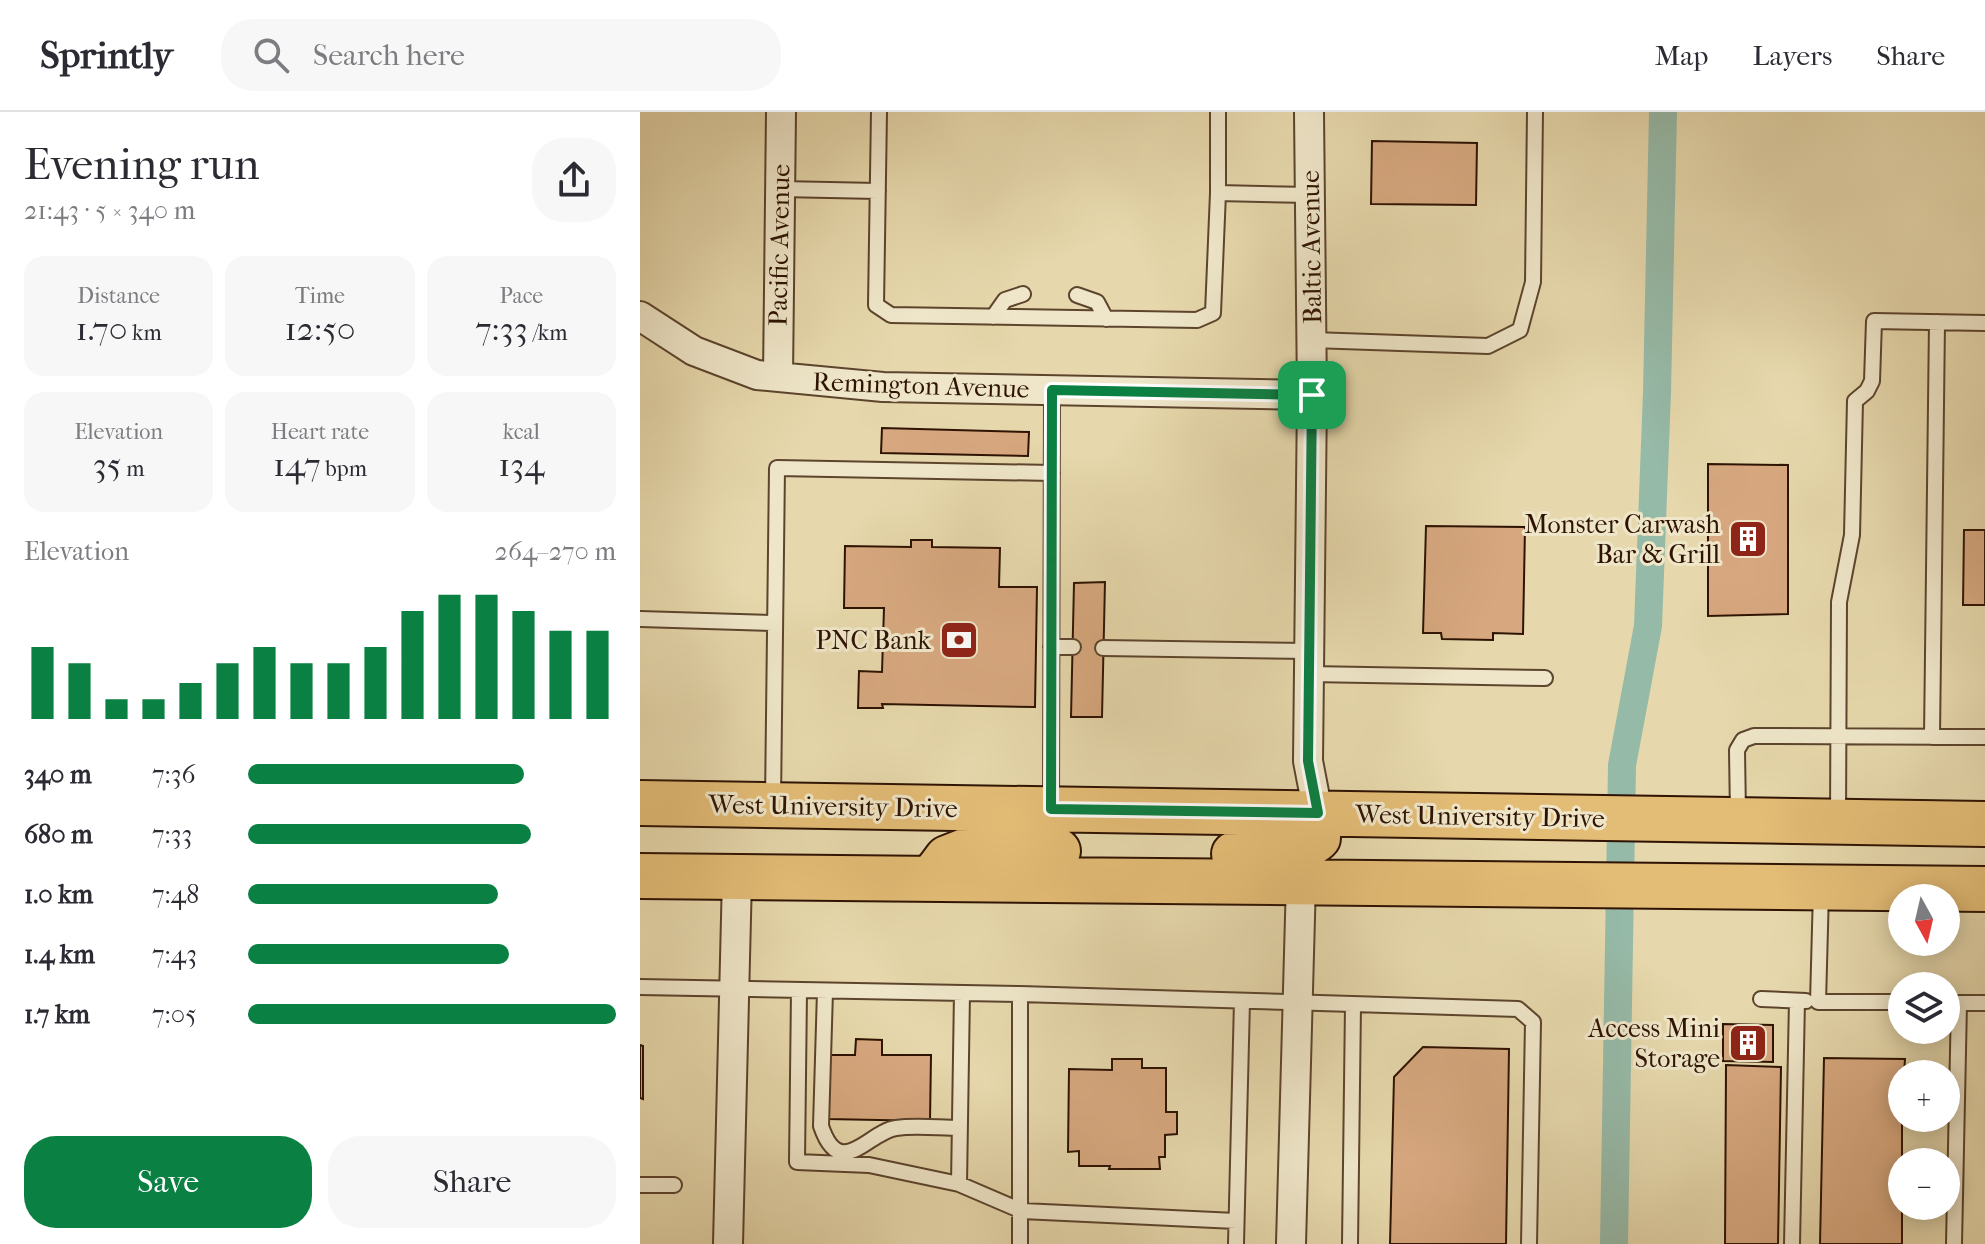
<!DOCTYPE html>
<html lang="en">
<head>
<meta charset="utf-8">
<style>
	body { margin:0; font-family:"IM FELL French Canon",serif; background:#f7f7f7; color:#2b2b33; height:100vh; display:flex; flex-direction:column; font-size:30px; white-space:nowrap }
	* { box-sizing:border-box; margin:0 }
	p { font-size:26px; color:#7c7c81 }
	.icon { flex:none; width:44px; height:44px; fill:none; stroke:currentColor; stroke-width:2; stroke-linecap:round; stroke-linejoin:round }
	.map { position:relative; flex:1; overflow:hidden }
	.details { display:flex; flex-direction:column; background:#fff; width:640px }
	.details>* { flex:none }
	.needle { width:52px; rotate:172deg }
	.tools { position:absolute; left:1248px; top:772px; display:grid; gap:16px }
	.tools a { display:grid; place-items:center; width:72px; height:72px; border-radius:50%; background:#fff; box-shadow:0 4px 20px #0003; font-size:40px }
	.pin { position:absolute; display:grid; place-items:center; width:68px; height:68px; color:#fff; margin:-34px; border-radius:16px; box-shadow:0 4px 12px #0006 }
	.round { display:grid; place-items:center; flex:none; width:84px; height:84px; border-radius:32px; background:#f7f7f7 }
	.headline { display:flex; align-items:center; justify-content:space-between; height:136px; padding:0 24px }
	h1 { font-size:44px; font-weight:600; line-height:60px }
	.stats { display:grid; grid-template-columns:repeat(3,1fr); gap:12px; height:136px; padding:8px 24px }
	.stats div { display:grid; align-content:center; border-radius:20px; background:#f7f7f7; text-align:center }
	.stats b { font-size:34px; font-weight:600 }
	.stats small { font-size:22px; font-weight:400 }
	.stats p { font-size:22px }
	.chart { height:224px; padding:16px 24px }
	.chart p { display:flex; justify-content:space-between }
	.chart svg { width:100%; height:144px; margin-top:8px; stroke:#0b8043; stroke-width:6 }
	.primary-button { display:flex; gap:16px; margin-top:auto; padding:16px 24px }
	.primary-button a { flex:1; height:92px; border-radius:32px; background:#0b8043; color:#fff; font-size:32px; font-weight:600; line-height:92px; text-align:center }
	.primary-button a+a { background:#f7f7f7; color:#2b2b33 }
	ul { padding:0 24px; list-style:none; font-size:26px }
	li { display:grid; grid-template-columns:128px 96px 1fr; align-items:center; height:60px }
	li i { height:20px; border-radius:10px; background:#0b8043 }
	header { display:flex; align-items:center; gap:48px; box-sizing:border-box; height:112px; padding:0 40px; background:#fff; border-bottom:2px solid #e1e1e2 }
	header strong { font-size:38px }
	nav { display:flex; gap:44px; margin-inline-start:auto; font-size:28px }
	.search { width:560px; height:72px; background:#f7f7f7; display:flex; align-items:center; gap:20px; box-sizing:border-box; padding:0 28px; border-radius:32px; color:#7c7c81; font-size:30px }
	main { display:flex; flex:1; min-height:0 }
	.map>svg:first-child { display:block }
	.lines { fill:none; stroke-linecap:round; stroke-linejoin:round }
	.canal { stroke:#96baa8; stroke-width:28 }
	.building { fill:#d7a87f; stroke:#2e1303; stroke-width:2 }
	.service-casing { stroke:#5c442d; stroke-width:18 }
	.minor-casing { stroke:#5c442d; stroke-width:32 }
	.primary-casing { stroke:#2e1303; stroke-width:48 }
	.service { stroke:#efe6c9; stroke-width:14 }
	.minor { stroke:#efe6c9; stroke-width:28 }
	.primary { stroke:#e3bc76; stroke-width:44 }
	.route-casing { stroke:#fff; stroke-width:16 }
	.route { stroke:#0b8043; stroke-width:10 }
	.labels { text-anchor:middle; stroke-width:6; stroke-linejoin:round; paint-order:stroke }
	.street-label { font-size:26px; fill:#2e1303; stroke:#efe6c9 }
	.poi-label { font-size:26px; fill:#2e1303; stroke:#efe6c9; text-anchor:end }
</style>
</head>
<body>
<header>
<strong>Sprintly</strong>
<div class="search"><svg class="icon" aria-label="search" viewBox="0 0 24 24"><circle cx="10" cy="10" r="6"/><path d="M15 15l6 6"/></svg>Search here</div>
<nav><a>Map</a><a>Layers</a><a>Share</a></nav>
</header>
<main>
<section class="details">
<div class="headline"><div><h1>Evening run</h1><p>21:43 · 5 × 340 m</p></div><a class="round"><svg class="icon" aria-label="share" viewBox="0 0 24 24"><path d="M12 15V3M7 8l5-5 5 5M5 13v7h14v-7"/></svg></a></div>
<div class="stats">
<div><p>Distance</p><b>1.70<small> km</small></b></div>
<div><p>Time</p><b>12:50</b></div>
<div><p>Pace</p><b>7:33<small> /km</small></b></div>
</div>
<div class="stats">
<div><p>Elevation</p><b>35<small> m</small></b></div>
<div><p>Heart rate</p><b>147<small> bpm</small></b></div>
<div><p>kcal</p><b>134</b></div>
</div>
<div class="chart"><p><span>Elevation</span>264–270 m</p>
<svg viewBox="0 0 160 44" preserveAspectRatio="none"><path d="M5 44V22M15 44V27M25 44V38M35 44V38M45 44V33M55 44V27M65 44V22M75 44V27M85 44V27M95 44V22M105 44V11M115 44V6M125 44V6M135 44V11M145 44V17M155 44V17"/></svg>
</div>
<ul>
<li><b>340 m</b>7:36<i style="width:75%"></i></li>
<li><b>680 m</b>7:33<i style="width:77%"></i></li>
<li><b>1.0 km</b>7:48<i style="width:68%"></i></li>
<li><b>1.4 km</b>7:43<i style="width:71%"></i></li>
<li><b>1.7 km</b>7:05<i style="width:100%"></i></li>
</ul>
<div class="primary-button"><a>Save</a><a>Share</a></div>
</section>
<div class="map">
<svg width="1345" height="1132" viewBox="0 0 1345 1132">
	<rect width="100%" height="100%" fill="#e6d8ac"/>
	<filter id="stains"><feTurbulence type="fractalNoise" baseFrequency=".0025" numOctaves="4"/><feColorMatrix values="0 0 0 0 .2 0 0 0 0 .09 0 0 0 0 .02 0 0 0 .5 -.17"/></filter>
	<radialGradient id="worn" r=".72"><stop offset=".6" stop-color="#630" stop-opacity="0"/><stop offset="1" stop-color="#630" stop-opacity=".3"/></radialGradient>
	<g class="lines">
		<path class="canal" d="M974 1132 982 653 1008 514 1017 280 1023 0"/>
	</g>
	<path class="building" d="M732 29 837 31 836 93 731 92Z
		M242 316 389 320 388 344 241 341Z
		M1068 352 1148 353V502L1068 504Z
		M786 414 885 415 883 522 853 521V528L802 527 801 521H783Z
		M1324 418H1345V493H1323Z
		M271 428H292V435L360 436 359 475H397L395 595 242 592 243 596H218L219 559 242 560 244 496H204L205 434 271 435Z
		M465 470 462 605H431L434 471Z
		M1083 912 1133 913V950L1083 949Z
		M216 927 242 928V943H291L290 1009 187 1007 189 943H215Z
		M0 933 3 934V987L0 986Z
		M783 935 869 937 866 1132H750L754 965Z
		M1184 946 1265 947 1264 962H1262V1132H1180Z
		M472 947H502V956H526V1000H537V1022L525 1023V1045H519L520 1057H469L470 1054H439V1039L428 1040 429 957 472 958Z
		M1086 953 1141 955 1138 1132H1085Z"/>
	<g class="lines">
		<defs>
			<path id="service" d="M239 0 236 193 251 203 557 208 573 201 578 81 670 83
				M140 77 238 79
				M578 81V0
				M437 183 457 190 466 207
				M353 205 365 188 383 182
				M672 228 848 234 880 218 893 170 895 0
				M0 507 134 511
				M411 535H433
				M463 536 670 539
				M669 562 905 566
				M1292 625 1297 210
				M133 688 137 356 412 361
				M411 694 412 278
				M1098 703 1097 638 1103 628 1114 624 1345 625
				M1198 706 1199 490 1212 423 1215 289 1227 279 1232 269 1234 209 1345 211
				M1181 779 1178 890H1262
				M0 875 380 882 878 897 893 910 889 1132
				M159 879 157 1050 229 1053 319 1072 382 1099 596 1109
				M185 879 181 1014C200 1070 228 1020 256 1016 276 1013 299 1016 320 1016
				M1121 887 1166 889
				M1306 891H1345
				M319 1072 322 881
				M0 1073H34
				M380 1132V882
				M596 1132 602 889
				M710 1132 713 893
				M1152 1132 1157 889
				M1314 1132 1319 891"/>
			<path id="minor" d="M669 0 672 283 668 649 678 701
				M0 204 54 239 117 263 243 275 672 283
				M138 265 141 0
				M88 1132 97 765
				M651 1132 661 769"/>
			<path id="primary" d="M0 691 1345 712
				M594 742C622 742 656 745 678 726V701
				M0 764 1345 777
				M292 766 307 746 335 735 418 739"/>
		</defs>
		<use href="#service" class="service-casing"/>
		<use href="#minor" class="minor-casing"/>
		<use href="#primary" class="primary-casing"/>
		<use href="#service" class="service"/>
		<use href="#minor" class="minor"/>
		<use href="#primary" class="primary"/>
	</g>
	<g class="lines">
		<defs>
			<path id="route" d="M412 278 672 283 668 649 678 701 411 697Z"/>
		</defs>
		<use href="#route" class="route-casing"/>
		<use href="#route" class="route"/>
	</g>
	<defs>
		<symbol id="building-square" viewBox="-11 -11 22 22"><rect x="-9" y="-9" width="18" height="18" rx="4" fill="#8f2418" stroke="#efe6c9"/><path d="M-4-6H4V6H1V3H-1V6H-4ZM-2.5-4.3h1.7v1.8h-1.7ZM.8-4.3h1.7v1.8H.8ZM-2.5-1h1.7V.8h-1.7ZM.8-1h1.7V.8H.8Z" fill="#fff"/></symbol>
		<symbol id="bank-square" viewBox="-11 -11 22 22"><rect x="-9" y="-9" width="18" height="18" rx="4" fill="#8f2418" stroke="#efe6c9"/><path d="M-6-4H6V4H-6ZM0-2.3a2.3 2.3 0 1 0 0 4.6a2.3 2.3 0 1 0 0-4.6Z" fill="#fff"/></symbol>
	</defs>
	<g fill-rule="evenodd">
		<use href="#building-square" x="1086" y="405" width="44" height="44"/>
		<use href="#bank-square" x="297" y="506" width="44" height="44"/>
		<use href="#building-square" x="1086" y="909" width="44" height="44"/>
	</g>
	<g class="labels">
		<g class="street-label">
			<text transform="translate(139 133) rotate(-89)" y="9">Pacific Avenue</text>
			<text transform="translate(671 135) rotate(-91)" y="9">Baltic Avenue</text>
			<text transform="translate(281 273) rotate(2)" y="9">Remington Avenue</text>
			<text transform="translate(193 694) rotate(1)" y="9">West University Drive</text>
			<text transform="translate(840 704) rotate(1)" y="9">West University Drive</text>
		</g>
		<g class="poi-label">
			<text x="1080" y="421">Monster Carwash<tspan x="1080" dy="30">Bar &amp; Grill</tspan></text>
			<text x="291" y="537">PNC Bank</text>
			<text x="1080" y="925">Access Mini<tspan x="1080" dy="30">Storage</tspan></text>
		</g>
	</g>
	<rect width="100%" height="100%" filter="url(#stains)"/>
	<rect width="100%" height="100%" fill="url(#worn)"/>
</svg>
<div class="tools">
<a><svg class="needle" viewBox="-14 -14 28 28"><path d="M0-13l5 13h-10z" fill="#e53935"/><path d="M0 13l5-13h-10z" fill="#7c7c81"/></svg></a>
<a><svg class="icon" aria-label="layers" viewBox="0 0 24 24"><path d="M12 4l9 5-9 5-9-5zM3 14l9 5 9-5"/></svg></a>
<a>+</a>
<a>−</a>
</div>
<div class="pin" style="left:672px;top:283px;background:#1e9e55"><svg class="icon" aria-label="arrive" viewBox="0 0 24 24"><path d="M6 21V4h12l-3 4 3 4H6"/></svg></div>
</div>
</main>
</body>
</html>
